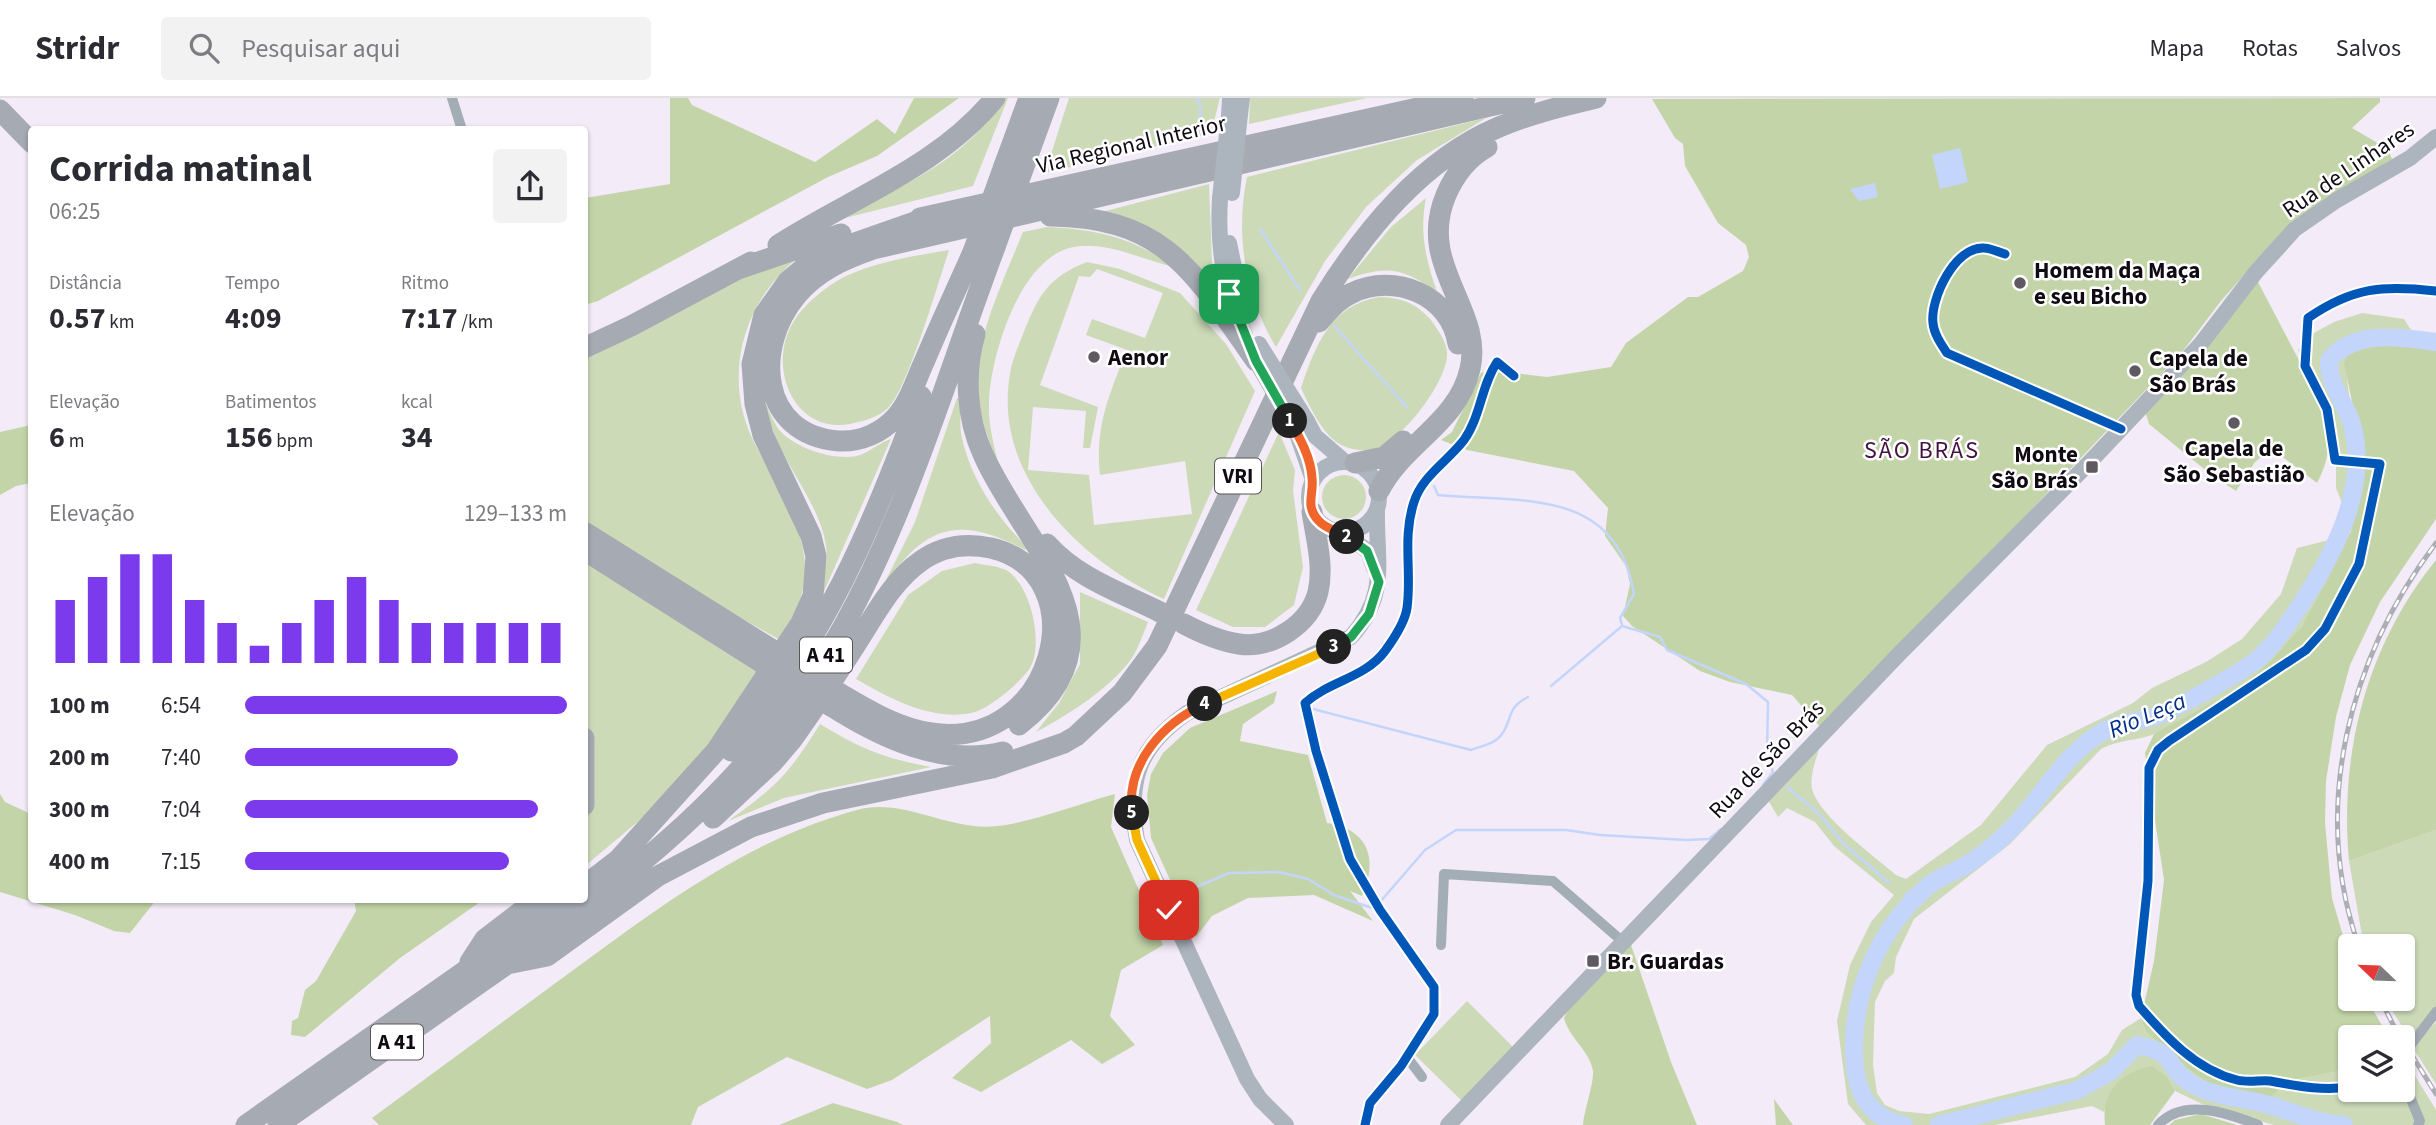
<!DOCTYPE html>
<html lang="pt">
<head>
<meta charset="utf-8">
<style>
	body { margin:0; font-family:"Source Sans 3",sans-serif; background:#f2f2f3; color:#2b2b33; height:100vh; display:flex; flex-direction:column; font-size:26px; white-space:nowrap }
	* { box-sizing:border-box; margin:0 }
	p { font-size:23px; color:#7c7c81 }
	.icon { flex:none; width:38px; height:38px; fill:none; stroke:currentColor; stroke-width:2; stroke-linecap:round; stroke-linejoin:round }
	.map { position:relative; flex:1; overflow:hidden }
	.side { position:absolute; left:28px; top:28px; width:560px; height:777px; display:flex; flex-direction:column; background:#fff; border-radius:7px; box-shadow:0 2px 5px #0004 }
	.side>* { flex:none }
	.needle { width:46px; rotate:293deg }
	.controls { position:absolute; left:2338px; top:836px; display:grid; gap:14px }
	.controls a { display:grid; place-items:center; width:77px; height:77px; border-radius:7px; background:#fff; box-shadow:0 2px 5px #0004; font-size:35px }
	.pin { position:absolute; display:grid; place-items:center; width:60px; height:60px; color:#fff; margin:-30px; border-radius:14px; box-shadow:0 4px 10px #0006 }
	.km { position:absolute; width:35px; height:35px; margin:-18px; border-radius:50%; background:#222; color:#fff; font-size:19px; line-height:35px; text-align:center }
	.round { display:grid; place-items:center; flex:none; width:74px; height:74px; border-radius:7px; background:#f2f2f3 }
	.head { display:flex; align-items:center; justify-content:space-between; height:119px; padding:0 21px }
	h1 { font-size:38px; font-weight:700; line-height:52px }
	.figures { display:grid; grid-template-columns:repeat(3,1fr); gap:10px; height:119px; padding:7px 21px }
	.figures div { display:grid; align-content:center }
	.figures b { font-size:30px; font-weight:700 }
	.figures small { font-size:19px; font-weight:400 }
	.figures p { font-size:19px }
	.chart { height:196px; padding:14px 21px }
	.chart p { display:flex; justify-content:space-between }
	.chart svg { width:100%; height:126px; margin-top:7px; stroke:#7c3aed; stroke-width:6 }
	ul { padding:0 21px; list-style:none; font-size:23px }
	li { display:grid; grid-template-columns:112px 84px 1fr; align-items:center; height:52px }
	li i { height:18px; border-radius:9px; background:#7c3aed }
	header { display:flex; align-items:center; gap:42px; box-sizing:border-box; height:98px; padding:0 35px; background:#fff; border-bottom:2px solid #e1e1e2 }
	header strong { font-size:33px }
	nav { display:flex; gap:38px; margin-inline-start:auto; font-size:24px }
	.search { width:490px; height:63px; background:#f2f2f3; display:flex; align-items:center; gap:18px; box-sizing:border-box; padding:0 24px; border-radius:7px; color:#7c7c81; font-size:26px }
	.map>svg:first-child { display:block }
	.green { fill:#ccdab8; fill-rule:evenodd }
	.forest { fill:#c3d5a8 }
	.water { fill:#c4d5fb }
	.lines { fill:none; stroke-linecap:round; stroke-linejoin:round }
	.stream { stroke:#c4d5fb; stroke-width:2.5 }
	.river { stroke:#c4d5fb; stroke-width:18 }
	.minor-tunnel { stroke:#d1c9d5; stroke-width:10; stroke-dasharray:10 5; stroke-linecap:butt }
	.minor { stroke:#a3adb5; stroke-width:10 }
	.secondary { stroke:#acb4be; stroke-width:16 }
	.motorway { stroke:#a6aab3; stroke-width:21 }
	.rail-casing { stroke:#acaeb6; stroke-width:5 }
	.rail { stroke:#fff; stroke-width:2.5; stroke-dasharray:8; stroke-linecap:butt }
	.secondary-bridge { stroke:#acb4be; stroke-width:16 }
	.motorway-bridge { stroke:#a6aab3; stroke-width:21 }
	.cycleway-casing { stroke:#fff; stroke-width:13 }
	.cycleway { stroke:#0057b8; stroke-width:9 }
	.split-1-casing { stroke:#fff; stroke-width:14 }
	.split-2-casing { stroke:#fff; stroke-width:14 }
	.split-3-casing { stroke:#fff; stroke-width:14 }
	.split-4-casing { stroke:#fff; stroke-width:14 }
	.split-5-casing { stroke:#fff; stroke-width:14 }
	.split-6-casing { stroke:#fff; stroke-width:14 }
	.split-1 { stroke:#22a559; stroke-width:9 }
	.split-2 { stroke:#f0652b; stroke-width:9 }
	.split-3 { stroke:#22a559; stroke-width:9 }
	.split-4 { stroke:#f5b400; stroke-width:9 }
	.split-5 { stroke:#f0652b; stroke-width:9 }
	.split-6 { stroke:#f5b400; stroke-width:9 }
	.poi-dot { fill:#5f5962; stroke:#fff; stroke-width:2.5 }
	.labels { text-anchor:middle; stroke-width:5; stroke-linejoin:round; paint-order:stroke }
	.shield { fill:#fff; stroke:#585459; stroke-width:2 }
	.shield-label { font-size:21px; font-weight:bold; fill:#100a12 }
	.street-label { font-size:23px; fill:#100a12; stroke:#fff }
	.poi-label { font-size:23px; font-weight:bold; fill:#100a12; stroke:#fff; text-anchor:start }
	.neighbourhood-label { font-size:24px; letter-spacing:2px; fill:#431243; stroke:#fff }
	.water-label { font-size:24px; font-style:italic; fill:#032f89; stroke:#fff }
</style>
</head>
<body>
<header>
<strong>Stridr</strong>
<div class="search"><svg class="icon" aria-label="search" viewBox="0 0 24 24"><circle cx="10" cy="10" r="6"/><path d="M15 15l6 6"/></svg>Pesquisar aqui</div>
<nav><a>Mapa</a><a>Rotas</a><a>Salvos</a></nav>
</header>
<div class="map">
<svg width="2436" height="1027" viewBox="0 0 2436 1027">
	<rect width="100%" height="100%" fill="#f3ebf7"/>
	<path class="green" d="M1004 0H1008L973 88 833 123C900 88 962 67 1004 0Z
		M1069 0H1220L1211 35 1045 75Z
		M1250 0H1367L1249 26Z
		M1486 20 1417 62 1367 108 1325 163 1276 249C1245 198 1235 137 1247 79Z
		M1209 86 1212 165 1223 200C1189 155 1160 123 1102 114Z
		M1426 100C1419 135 1426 162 1437 194 1403 170 1387 167 1348 181L1391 129Z
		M1047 129C1096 131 1134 140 1174 169 1143 162 1106 143 1074 149 1020 158 990 259 989 305 988 327 994 347 999 368 989 343 979 318 977 290 974 242 1005 179 1023 134Z
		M949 152C939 182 907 293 888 310 880 318 865 323 854 325 795 340 765 269 794 223 805 205 828 187 846 178 879 163 914 158 949 152Z
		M795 162C743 206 723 277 752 340 770 378 798 415 804 457 809 488 796 516 782 543L709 502 585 423 584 259 769 166Z
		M1087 164 1120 171 1180 195 1226 246 1255 293 1164 501C1080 463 992 377 1010 276 1012 262 1018 249 1023 236 1039 197 1047 180 1087 164ZM1097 171 1163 195 1145 240 1092 221 1086 237 1138 256 1134 265 1123 262C1107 301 1095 334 1100 377L1185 363 1192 416 1094 427 1089 377 1028 372 1033 309 1086 313 1083 350H1090L1098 309 1040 287 1079 178 1090 179Z
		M1380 199C1402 200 1416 205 1431 222 1437 231 1447 244 1447 255 1448 284 1399 347 1371 352 1360 354 1344 350 1335 343 1320 331 1309 307 1301 290 1315 248 1331 206 1380 199Z
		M2362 215 2404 221 2422 249 2377 246 2348 256C2342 297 2362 336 2361 377 2358 448 2301 550 2242 590 2216 607 2185 621 2157 635 2139 643 2119 641 2101 651L2010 746 1914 821 1896 859 1894 875 1885 883 1875 904 1873 967 1877 995 1885 1007 1899 1013 1929 1016 2075 979 2108 956 2122 932 2141 920 2146 934 2188 971 2215 990 2286 983 2350 971V992H2403V983L2411 971 2436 1012V1027H2274L2202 1006 2175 993 2168 980 2112 992 2104 1014 2092 1008 1995 1027H1866L1848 1006 1837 923 1850 867 1871 824 1894 797 1834 748 1815 724 1787 710 1778 719 1768 702 1819 650C1816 663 1808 681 1813 694 1822 720 1874 758 1896 777L1906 781 1981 727 2047 647 2133 605 2152 590 2206 564 2242 541 2281 496 2297 450 2329 442 2342 405 2336 390V338L2329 310 2298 252 2312 236 2334 224Z
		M957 300H961C961 313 959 328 962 340 971 381 997 420 1027 449L1025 452C964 419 927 424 888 483L886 482 915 424Z
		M765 304C769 312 772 321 777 329 791 349 832 363 857 358 869 355 880 344 891 341L818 507C821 489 829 466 826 448 819 399 773 358 765 304Z
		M1279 334 1295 372 1293 393 1303 469 1294 507 1265 529H1233L1196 512Z
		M1322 399a22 22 0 1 1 44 0a22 22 0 1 1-44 0Z
		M585 463 760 576 705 653 641 721 585 768 590 659 584 597Z
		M975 465C984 467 998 468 1006 472 1031 486 1044 546 1030 570 1021 584 988 612 971 615 931 623 889 600 856 581L908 497 942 473Z
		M1080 494 1148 524C1143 536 1139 549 1132 560 1111 590 1068 617 1036 634L1059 605 1080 566Z
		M820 626C861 651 883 660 931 669L784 700 728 723C776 689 789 676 820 626Z
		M2436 732V910L2410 941 2385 901H2403V849H2364L2349 763Z
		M1467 903 1514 950 1462 1003 1415 957Z
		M2436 924V986L2413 950Z"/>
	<path class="forest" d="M670 0H688L692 7 815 64 877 21 895 36 914 0H959L877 58 828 79 598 203 585 207V100L670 86Z
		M2380 0V4L2352 30 2388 51 2392 61 2291 124 2221 203 2183 253 1822 631 1792 597 1730 584 1700 573 1632 528 1623 518 1630 486 1626 468 1605 438 1608 410 1574 373 1467 352 1441 342 1452 334 1481 275 1491 272 1547 279 1611 269 1626 245 1688 199H1698L1743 173 1749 159 1746 147 1718 125 1685 68 1683 46 1675 40 1652 1Z
		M2258 184 2326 314C2331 341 2330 361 2317 385L2280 357 2265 356 2255 364 2236 393 2209 375 2149 326 2145 313Z
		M2377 246 2436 251V421L2380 504 2350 567 2336 619 2326 683 2325 725 2332 800 2350 862V901H2367L2389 940H2350V971L2287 983 2271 999 2215 990 2188 971 2146 934 2141 920 2154 863 2164 782 2145 655 2154 636 2242 589 2271 563 2302 528 2329 479 2351 433 2361 379 2359 337 2344 265 2348 256Z
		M31 327V385L16 388 0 397V334Z
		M2436 462V732L2349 763C2339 654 2367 547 2436 462Z
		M1277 593 1274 605 1243 626 1240 643 1308 657 1327 725C1370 732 1378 762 1362 798L1350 793 1373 823 1314 797 1248 800 1212 818 1196 839 1151 740 1147 697 1151 676 1163 655 1190 630Z
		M0 696 5 704 31 716 32 802H156L130 835 114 833 75 817 0 794Z
		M1115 696 1111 729 1163 847 1121 872 1110 918 1135 947 1102 966 1071 942 981 994 952 980 991 945 990 918 892 982 867 991 787 959 698 1009 691 1027H379L372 1020C439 971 505 922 572 873 661 808 749 741 857 712 903 699 950 734 997 728 1030 725 1081 705 1115 696Z
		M354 802H483L400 860 305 939 291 937 292 923 298 920 305 892 316 883 356 813Z
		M1630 844 1671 964 1697 1027H1583C1584 1013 1594 985 1593 973 1590 953 1569 940 1564 920L1572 904Z
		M2152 968 2168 980 2175 993 2150 1027H2105C2101 993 2121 974 2152 968Z
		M1774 1001 1793 1027H1776Z
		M833 1005 897 1024 903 1027H779Z
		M2201 1016 2237 1027H2169L2175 1022Z"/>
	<path class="water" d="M1960 50 1968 84 1940 91 1932 57Z
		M1875 85 1878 99 1859 103 1850 91Z"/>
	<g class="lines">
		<path class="stream" d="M1196 0 1200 5 1201 37
			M1260 131 1300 192
			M1334 228 1407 309
			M1434 388 1438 397C1524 405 1616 389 1634 496L1620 520 1622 527
			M1551 588 1622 528 1660 539 1667 552 1746 586 1768 604 1767 657 1773 674 1763 687
			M1313 611 1471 652C1482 648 1495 646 1502 636 1513 621 1506 610 1528 599
			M1787 689 1818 715 1844 746 1889 785
			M1194 790 1229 775 1279 774 1308 781 1334 797 1372 810 1375 808
			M1905 795 1915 802
			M1380 804 1425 752 1456 732H1566L1600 737 1686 742 1709 741 1721 731"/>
		<path class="river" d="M1904 1027C1866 1019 1854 990 1854 953 1853 891 1880 830 1927 789 1938 779 1955 774 1968 766 1984 756 2004 739 2017 725 2043 696 2071 648 2108 631 2124 624 2143 623 2159 617 2177 610 2248 571 2260 559 2272 548 2284 532 2293 518 2329 466 2371 392 2352 326 2345 304 2328 286 2329 263 2352 231 2402 239 2436 244
			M1939 1027 2078 992 2110 974 2137 947C2180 955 2163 969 2192 986 2211 998 2243 1000 2265 1006 2292 1013 2315 1025 2344 1027"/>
		<path class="minor-tunnel" d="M2403 959 2410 948"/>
		<path class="minor" d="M452 0 462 32
			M2005 156C1998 154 1990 150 1984 150 1955 148 1930 201 1933 225 1934 236 1941 246 1947 255L2121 331
			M1441 847 1444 776 1553 783 1622 843
			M2410 948 2436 914
			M1407 959 1422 979
			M2403 982 2420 1023 2418 1027
			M1365 1027 1370 1005 1401 968 1434 916V889L1380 812 1350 761 1316 653 1305 605C1329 583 1365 580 1385 553 1393 542 1405 524 1407 510 1412 474 1402 440 1414 404 1422 378 1448 363 1464 342 1481 318 1481 288 1497 264L1514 278
			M2158 1027C2183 999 2228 1015 2258 1027"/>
		<path class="secondary" d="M1240 16 1242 0
			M1229 18 1230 0
			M1220 100C1217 153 1224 187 1245 237
			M1229 145 1240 198
			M1307 323 1315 338 1344 363
			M1296 333 1313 382
			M1309 399a35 35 0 1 1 70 0a35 35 0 1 1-70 0Z
			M1341 434 1368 453 1374 470
			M1286 1027 1260 1001 1247 981 1137 742C1127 683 1138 649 1187 615L1351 539C1389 496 1376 465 1377 413
			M1448 1027 1900 555 2087 367 2200 247 2256 174 2295 131 2337 102 2410 60 2436 39"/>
		<path class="motorway" d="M0 12 32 45
			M1026 63 1049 0
			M1004 68 1029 0
			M1050 118C1168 119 1195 177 1256 263
			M920 120 1463 0
			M778 147C851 100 939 69 995 0
			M973 154C957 190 940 226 925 262 916 281 910 303 896 319 881 335 861 344 839 343 759 337 753 249 797 197 817 173 844 161 873 151L1525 0
			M741 170 841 136
			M1319 224C1329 213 1338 201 1352 195 1394 174 1451 197 1458 246
			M975 236C964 274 966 319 983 356 1022 446 1136 536 1019 627
			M584 250 631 228 751 164
			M1355 365 1384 359 1403 343
			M1379 393C1402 346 1458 325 1470 271 1484 211 1416 168 1446 97 1455 76 1467 60 1487 49
			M584 434 771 551
			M1047 446C1077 480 1120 494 1160 514
			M584 452 762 565
			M1184 526C1201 535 1219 543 1239 546 1272 551 1310 526 1318 494 1324 468 1316 440 1312 414
			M831 608C881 640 942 669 1003 654
			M584 640V707
			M731 653C827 538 869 435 921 298
			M713 720 773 664 791 643C814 611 835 579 856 546 875 517 892 483 921 463 942 448 967 445 991 450 1100 476 1054 654 931 635 897 630 868 612 839 595
			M617 763 716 653 801 525 813 498 816 458 811 438 763 337 755 306 752 266 764 217 788 183 818 158 932 118
			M584 788 628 754
			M470 864 485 841 536 802
			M507 866 547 858 658 778 751 729 823 705 992 670 1064 645 1076 638 1122 595 1157 548 1321 203C1364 134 1421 62 1499 29 1530 16 1563 8 1596 0
			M246 1027 566 802
			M278 1027C345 980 413 932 480 885 626 783 752 689 842 531 909 411 947 277 995 149"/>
		<defs>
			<path id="rail" d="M2359 849C2310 709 2349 560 2436 445
				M2380 901 2400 940
				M2403 943 2436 996"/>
		</defs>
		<use href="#rail" class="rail-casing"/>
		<use href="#rail" class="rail"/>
		<path class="secondary-bridge" d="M1232 95 1240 16
			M1220 100 1229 18
			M1259 246 1307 323
			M1256 263 1296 333"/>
		<path class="motorway-bridge" d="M995 149 1026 63
			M973 154 1004 68
			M771 551 839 595
			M762 565 831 608"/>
		<defs>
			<path id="cycleway" d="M2005 156C1998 154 1990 150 1984 150 1955 148 1930 201 1933 225 1934 236 1941 246 1947 255L2121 331
				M2350 989C2321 993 2298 988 2270 983 2259 982 2248 985 2237 982 2196 972 2166 939 2139 908L2136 897 2148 783 2149 670 2158 652 2169 643 2306 552 2325 531 2359 466 2380 366 2335 362 2327 311 2305 268 2308 220C2353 189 2383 187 2436 193
				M1365 1027 1370 1005 1401 968 1434 916V889L1380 812 1350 761 1316 653 1305 605C1329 583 1365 580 1385 553 1393 542 1405 524 1407 510 1412 474 1402 440 1414 404 1422 378 1448 363 1464 342 1481 318 1481 288 1497 264L1514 278"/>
		</defs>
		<use href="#cycleway" class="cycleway-casing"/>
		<use href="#cycleway" class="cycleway"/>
	</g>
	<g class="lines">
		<defs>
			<path id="split-1" d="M1229 196 1256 263 1290 323"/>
			<path id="split-2" d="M1290 323C1300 340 1311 360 1312 380 1314 396 1305 408 1318 422 1326 432 1338 432 1347 439"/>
			<path id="split-3" d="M1334 549 1351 539 1369 516 1379 484 1367 453 1347 439"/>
			<path id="split-4" d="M1205 606 1334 549"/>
			<path id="split-5" d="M1132 715C1126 665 1163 625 1205 606"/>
			<path id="split-6" d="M1132 715 1137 742 1169 812"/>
		</defs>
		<use href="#split-1" class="split-1-casing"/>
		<use href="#split-2" class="split-2-casing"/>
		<use href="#split-3" class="split-3-casing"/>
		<use href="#split-4" class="split-4-casing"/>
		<use href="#split-5" class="split-5-casing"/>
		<use href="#split-6" class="split-6-casing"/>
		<use href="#split-1" class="split-1"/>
		<use href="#split-2" class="split-2"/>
		<use href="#split-3" class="split-3"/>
		<use href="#split-4" class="split-4"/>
		<use href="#split-5" class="split-5"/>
		<use href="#split-6" class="split-6"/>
	</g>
	<g class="poi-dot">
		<circle cx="2020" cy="185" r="7"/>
		<circle cx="1094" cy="259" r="7"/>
		<circle cx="2135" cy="273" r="7"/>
		<circle cx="2234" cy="325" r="7"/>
		<rect x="2085" y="362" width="14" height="14" rx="3.5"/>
		<rect x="1586" y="856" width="14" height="14" rx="3.5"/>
	</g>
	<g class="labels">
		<g class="shield">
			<rect x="1215" y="360.5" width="46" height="35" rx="5"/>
			<rect x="800" y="539.5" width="52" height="35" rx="5"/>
			<rect x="371" y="926.5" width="52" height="35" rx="5"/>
		</g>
		<g class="shield-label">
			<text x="1238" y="385">VRI</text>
			<text x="826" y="564">A 41</text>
			<text x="397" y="951">A 41</text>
		</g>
		<g class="street-label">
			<text transform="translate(1131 46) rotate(-13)" y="8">Via Regional Interior</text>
			<text transform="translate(2348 71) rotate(-34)" y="8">Rua de Linhares</text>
			<text transform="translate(1766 661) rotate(-46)" y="8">Rua de São Brás</text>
		</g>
		<g class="poi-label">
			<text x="2034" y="180">Homem da Maça<tspan x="2034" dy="26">e seu Bicho</tspan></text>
			<text x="1108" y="267">Aenor</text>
			<text x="2149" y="268">Capela de<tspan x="2149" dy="26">São Brás</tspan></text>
			<text x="2234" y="358" text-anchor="middle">Capela de<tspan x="2234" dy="26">São Sebastião</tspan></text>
			<text x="2078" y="364" text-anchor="end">Monte<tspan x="2078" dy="26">São Brás</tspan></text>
			<text x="1607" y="871">Br. Guardas</text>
		</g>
		<g class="neighbourhood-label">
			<text x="1922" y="360">SÃO BRÁS</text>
		</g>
		<g class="water-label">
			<text transform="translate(2147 617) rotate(-23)" y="8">Rio Leça</text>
		</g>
	</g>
</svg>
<div class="controls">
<a><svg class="needle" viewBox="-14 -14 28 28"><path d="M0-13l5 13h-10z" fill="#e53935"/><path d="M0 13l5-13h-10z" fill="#7c7c81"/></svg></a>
<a><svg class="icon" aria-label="layers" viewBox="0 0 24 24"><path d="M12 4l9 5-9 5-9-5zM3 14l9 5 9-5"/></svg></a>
</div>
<div class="pin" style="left:1229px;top:196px;background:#1e9e55"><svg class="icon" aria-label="arrive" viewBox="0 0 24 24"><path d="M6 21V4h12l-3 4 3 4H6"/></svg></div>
<div class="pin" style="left:1169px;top:812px;background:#d93025"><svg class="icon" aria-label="check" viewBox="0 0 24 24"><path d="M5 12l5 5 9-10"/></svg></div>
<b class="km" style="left:1290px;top:323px">1</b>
<b class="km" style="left:1347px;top:439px">2</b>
<b class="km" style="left:1334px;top:549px">3</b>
<b class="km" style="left:1205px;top:606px">4</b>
<b class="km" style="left:1132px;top:715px">5</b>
<section class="side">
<div class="head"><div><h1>Corrida matinal</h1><p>06:25</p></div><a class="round"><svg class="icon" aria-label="share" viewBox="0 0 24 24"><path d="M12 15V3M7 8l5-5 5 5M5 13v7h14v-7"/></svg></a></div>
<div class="figures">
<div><p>Distância</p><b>0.57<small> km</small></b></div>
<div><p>Tempo</p><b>4:09</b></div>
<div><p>Ritmo</p><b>7:17<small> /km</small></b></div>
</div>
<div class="figures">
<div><p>Elevação</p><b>6<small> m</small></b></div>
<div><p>Batimentos</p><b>156<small> bpm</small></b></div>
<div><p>kcal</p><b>34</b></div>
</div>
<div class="chart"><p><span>Elevação</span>129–133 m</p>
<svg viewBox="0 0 160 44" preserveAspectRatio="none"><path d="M5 44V22M15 44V14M25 44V6M35 44V6M45 44V22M55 44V30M65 44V38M75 44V30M85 44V22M95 44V14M105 44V22M115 44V30M125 44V30M135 44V30M145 44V30M155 44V30"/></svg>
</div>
<ul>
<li><b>100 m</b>6:54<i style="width:100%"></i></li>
<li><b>200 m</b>7:40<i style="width:66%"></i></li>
<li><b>300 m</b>7:04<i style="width:91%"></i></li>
<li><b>400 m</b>7:15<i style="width:82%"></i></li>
</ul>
</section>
</div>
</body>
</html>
